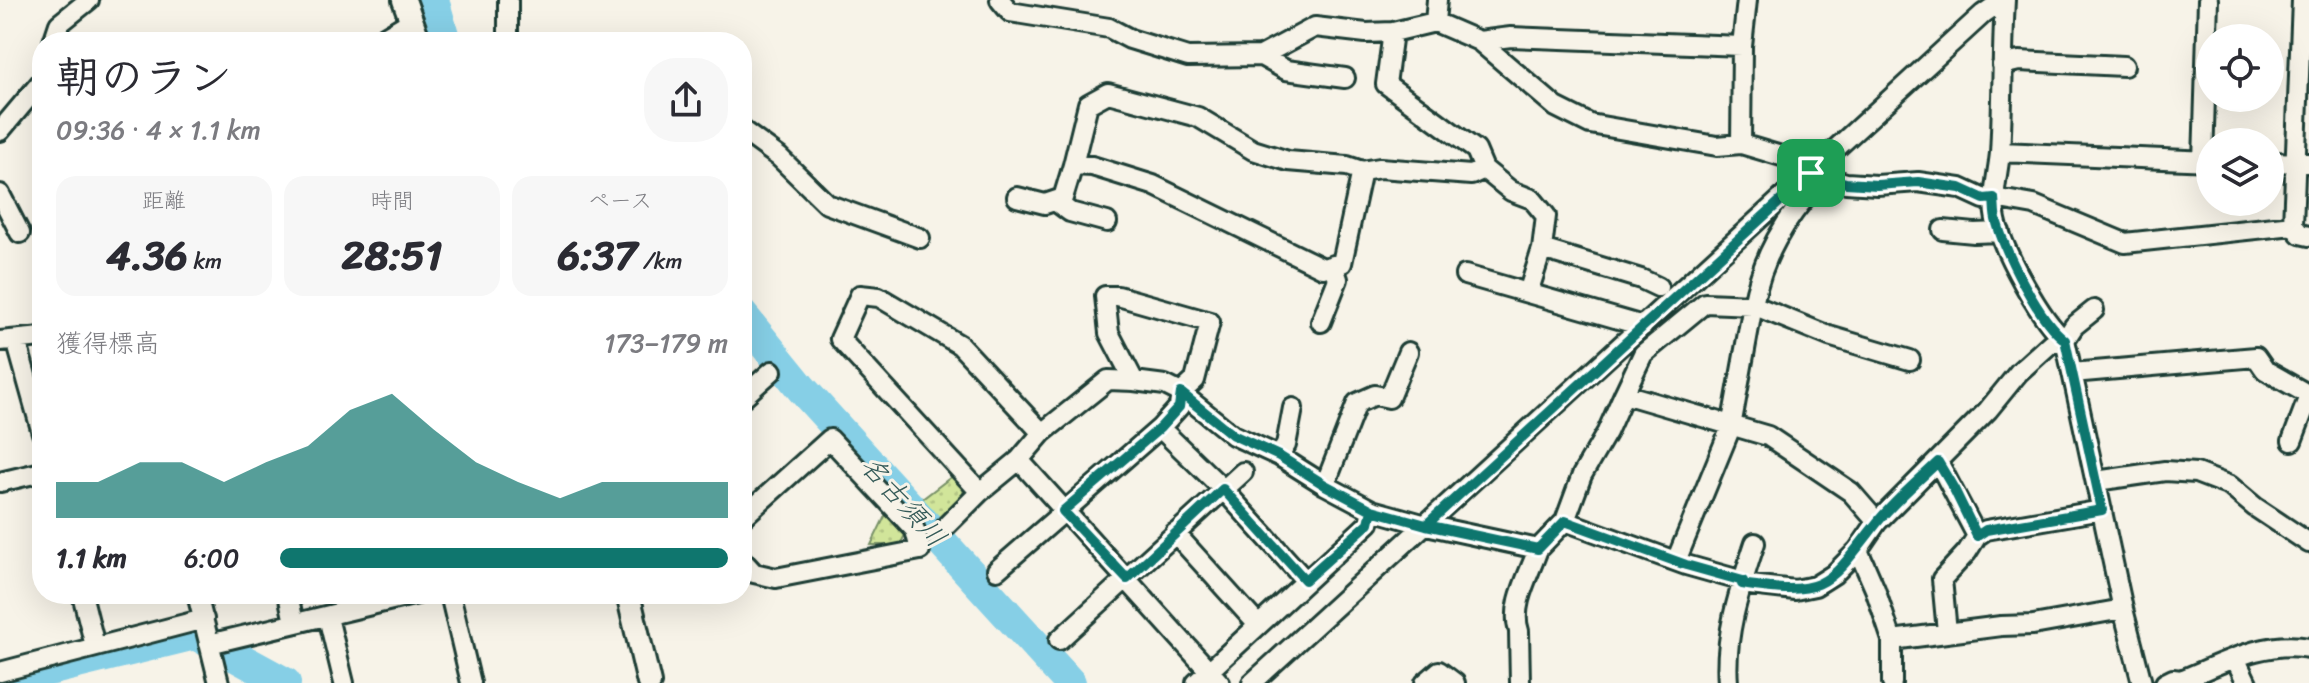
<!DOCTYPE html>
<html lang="ja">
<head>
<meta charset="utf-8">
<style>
	body { margin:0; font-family:Sriracha,"Klee One",sans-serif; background:#f7f7f7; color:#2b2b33; height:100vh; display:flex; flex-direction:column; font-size:30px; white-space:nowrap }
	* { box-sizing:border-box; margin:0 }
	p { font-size:26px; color:#7c7c81 }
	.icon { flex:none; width:44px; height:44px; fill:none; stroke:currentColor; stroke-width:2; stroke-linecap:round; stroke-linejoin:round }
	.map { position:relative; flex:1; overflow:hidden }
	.sheet { position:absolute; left:32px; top:32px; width:720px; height:572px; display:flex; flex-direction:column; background:#fff; border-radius:32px; box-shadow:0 8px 32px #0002 }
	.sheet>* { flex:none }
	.buttons { position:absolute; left:2196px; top:24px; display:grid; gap:16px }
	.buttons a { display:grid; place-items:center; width:88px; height:88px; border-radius:50%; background:#fff; box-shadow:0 8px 32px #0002; font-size:40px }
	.pin { position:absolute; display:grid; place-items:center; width:68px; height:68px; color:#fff; margin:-34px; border-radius:16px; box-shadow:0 4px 12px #0006 }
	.round { display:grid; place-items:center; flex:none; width:84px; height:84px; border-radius:32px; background:#f7f7f7 }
	.summary { display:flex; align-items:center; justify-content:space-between; height:136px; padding:0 24px }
	h1 { font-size:44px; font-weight:700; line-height:60px }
	.metrics { display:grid; grid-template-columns:repeat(3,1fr); gap:12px; height:136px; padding:8px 24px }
	.metrics div { display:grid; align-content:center; border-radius:20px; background:#f7f7f7; text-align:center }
	.metrics b { font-size:40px; font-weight:700 }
	.metrics small { font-size:22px; font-weight:400 }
	.metrics p { font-size:22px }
	.chart { height:224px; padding:16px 24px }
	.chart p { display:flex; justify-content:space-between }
	.chart svg { width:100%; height:144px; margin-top:8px; fill:#0f766e; opacity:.7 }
	ul { padding:0 24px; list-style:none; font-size:26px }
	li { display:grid; grid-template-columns:128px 96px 1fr; align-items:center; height:60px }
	li i { height:20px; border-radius:10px; background:#0f766e }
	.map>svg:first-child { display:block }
	.park { fill:url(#park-dots); stroke:#789167; stroke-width:2 }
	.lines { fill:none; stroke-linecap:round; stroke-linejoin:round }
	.river { stroke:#86cfe6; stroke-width:32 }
	.minor-casing { stroke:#1f3d34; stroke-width:24 }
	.major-casing { stroke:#1f3d34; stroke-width:28 }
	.minor { stroke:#f7f3e8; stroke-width:18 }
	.major { stroke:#f7f3e8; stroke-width:22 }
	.route-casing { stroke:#fff; stroke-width:16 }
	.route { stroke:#0f766e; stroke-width:10 }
	.labels { text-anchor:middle; stroke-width:6; stroke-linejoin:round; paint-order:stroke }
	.water-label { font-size:28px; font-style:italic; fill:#345a58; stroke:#f7f3e8 }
</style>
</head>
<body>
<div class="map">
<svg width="2309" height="683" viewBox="0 0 2309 683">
	<defs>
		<pattern id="park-dots" width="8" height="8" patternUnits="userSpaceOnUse" patternTransform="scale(2)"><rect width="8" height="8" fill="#d1e59a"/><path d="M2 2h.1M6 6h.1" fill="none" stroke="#b3c585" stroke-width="1.8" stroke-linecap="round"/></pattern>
	</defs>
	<rect width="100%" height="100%" fill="#f7f3e8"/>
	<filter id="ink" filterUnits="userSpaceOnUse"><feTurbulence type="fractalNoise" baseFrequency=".0125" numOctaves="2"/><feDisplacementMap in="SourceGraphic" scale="16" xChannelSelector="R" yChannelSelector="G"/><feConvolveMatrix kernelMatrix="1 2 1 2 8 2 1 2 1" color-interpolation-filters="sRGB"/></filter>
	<g filter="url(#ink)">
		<path class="park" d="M955 474 964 488 962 499 938 520 921 500Z
			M887 512 906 533 900 545H871Z"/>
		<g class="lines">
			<path class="river" d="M433 0 445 42
				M742 315 802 389 1070 683
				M0 682 195 634 285 683"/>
			<defs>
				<path id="minor" d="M508 0V42
					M1000 0 1010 12 1109 28 1130 39 1188 57 1261 56 1315 27 1366 33 1393 32 1435 22
					M1437 0 1435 22 1479 41 1556 107 1590 124 1717 146 1741 144 1798 161 1817 184C1785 219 1762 257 1753 305L1705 303 1643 354 1624 394 1768 436 1851 492 1877 522
					M2005 0C2002 51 2003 102 2000 153 1998 174 1991 198 1996 220 2002 249 2042 323 2065 340L2123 609 2142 683
					M2302 0 2293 225 2300 234 2309 236
					M1393 32 1386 84 1476 150 1484 169
					M1479 41 1511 37 1742 46
					M53 42 59 24 89 0
					M376 42 411 21
					M1261 56 1286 70 1345 78
					M2002 65 2019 61 2124 66
					M742 130 779 157 827 204 920 238
					M0 131 42 81
					M1741 144 1742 46 1747 0
					M2000 152 2210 161
					M2203 161 2208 0
					M2270 162 2309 163
					M1362 171 1342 263 1323 268 1153 185 1092 166 1073 165 1088 104 1108 93 1198 117 1253 150 1288 161 1347 166 1362 171 1380 168 1471 175 1484 169 1511 191 1532 199 1546 216 1542 249 1528 293
					M1811 173 1846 183 1877 185 1918 182 1960 188 1984 199 1994 198 2034 205 2125 243 2293 225
					M0 194 20 233
					M1017 197 1045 204 1063 198 1073 165
					M1055 201 1070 212 1107 222
					M1943 230 1974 233 2000 232
					M1542 249 1641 279 1658 287
					M1465 275 1643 326
					M1321 322 1338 279 1333 265
					M16 340 42 433
					M0 341 42 337
					M2072 373 2256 357 2265 370 2309 395
					M742 398 772 371
					M1160 428 1223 489 1305 580
					M2292 441 2309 396
					M1279 456 1286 445 1293 408
					M1019 460 980 492 840 339 860 295 879 297 960 345 1042 433
					M1938 462 1977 536 1986 530 2102 510
					M2096 481 2165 471 2196 473 2230 486 2255 507 2309 543
					M0 482 42 472
					M1325 485 1357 403 1375 395 1389 398 1408 352
					M742 518 830 439 915 530 920 550 776 578 754 573 742 560
					M1565 521 1582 475 1607 432 1624 394
					M947 525 980 492
					M1175 533 1258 625
					M1538 549 1565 521 1686 565 1743 581
					M1858 550 1875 589 1892 640 2001 626 2033 625 2123 609
					M1676 561 1731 427 1753 305 1829 336 1910 360
					M997 570 1160 428 1179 407 1181 393 1195 380 1210 322 1118 296H1105L1109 333 1134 381
					M1742 584 1795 590 1815 586 1834 574 1858 550 1877 522 1988 410 2019 372 2051 343 2065 340 2074 326 2094 310
					M82 594 95 646
					M197 594 219 683
					M288 594 294 623
					M450 594 471 683
					M328 617 344 683
					M1947 632 1942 579 1967 552 1977 536
					M1059 640 1243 472
					M1892 640V683
					M209 644 417 594
					M2235 658 2247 683
					M0 672 204 619
					M1196 683 1369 523 1372 510
					M1220 683 1019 460 1042 433 1108 380 1134 381 1165 385 1181 393 1233 435 1279 456 1325 485 1372 510 1426 525 1538 549C1530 573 1510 606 1519 631L1520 683
					M1252 683 1983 14 2003 0
					M1425 683 1439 671 1455 683
					M1728 683C1724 634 1740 589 1755 543
					M2165 683 2173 679 2181 680C2221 664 2265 639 2309 648"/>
				<path id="major" d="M404 0 419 42
					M628 594 649 683"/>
			</defs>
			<use href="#minor" class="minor-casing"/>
			<use href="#major" class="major-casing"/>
			<use href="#minor" class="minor"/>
			<use href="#major" class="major"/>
		</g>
	</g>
	<g class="lines" filter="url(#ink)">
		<defs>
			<path id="route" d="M1811 173 1426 525 1372 510 1325 485 1279 456 1233 435 1181 393 1179 407 1160 428 1063 511 1127 579 1223 489 1305 580 1369 523 1372 510 1426 525 1538 549 1565 521 1686 565 1743 581 1742 584C1824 597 1827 587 1876 524 1893 502 1917 482 1938 462L1954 489 1977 536 1986 530 2102 510 2065 340C2039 321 2006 254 1997 223 1994 215 1995 206 1994 198L1984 199 1960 188 1918 182 1877 185 1846 183 1811 173"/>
		</defs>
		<use href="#route" class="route-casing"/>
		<use href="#route" class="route"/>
	</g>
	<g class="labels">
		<g class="water-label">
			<text transform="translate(904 501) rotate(48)" y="10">名古須川</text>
		</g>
	</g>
</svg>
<div class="buttons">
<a><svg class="icon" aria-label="locate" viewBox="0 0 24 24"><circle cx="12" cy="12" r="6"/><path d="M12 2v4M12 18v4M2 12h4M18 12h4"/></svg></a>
<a><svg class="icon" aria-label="layers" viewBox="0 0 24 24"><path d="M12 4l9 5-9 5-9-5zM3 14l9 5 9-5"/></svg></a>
</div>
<div class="pin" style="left:1811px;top:173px;background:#1e9e55"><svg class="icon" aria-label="arrive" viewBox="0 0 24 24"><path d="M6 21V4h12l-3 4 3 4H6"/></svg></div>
<section class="sheet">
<div class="summary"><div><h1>朝のラン</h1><p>09:36 · 4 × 1.1 km</p></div><a class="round"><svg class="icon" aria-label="share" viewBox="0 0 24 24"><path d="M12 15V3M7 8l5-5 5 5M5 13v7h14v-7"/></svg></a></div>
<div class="metrics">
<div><p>距離</p><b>4.36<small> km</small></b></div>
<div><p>時間</p><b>28:51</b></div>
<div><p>ペース</p><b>6:37<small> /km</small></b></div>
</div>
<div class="chart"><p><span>獲得標高</span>173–179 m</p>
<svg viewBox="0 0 160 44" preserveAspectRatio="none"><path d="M0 44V33L10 33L20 27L30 27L40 33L50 27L60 22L70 11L80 6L90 17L100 27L110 33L120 38L130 33L140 33L150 33L160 33V44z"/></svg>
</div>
<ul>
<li><b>1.1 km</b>6:00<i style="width:100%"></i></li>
</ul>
</section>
</div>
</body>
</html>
